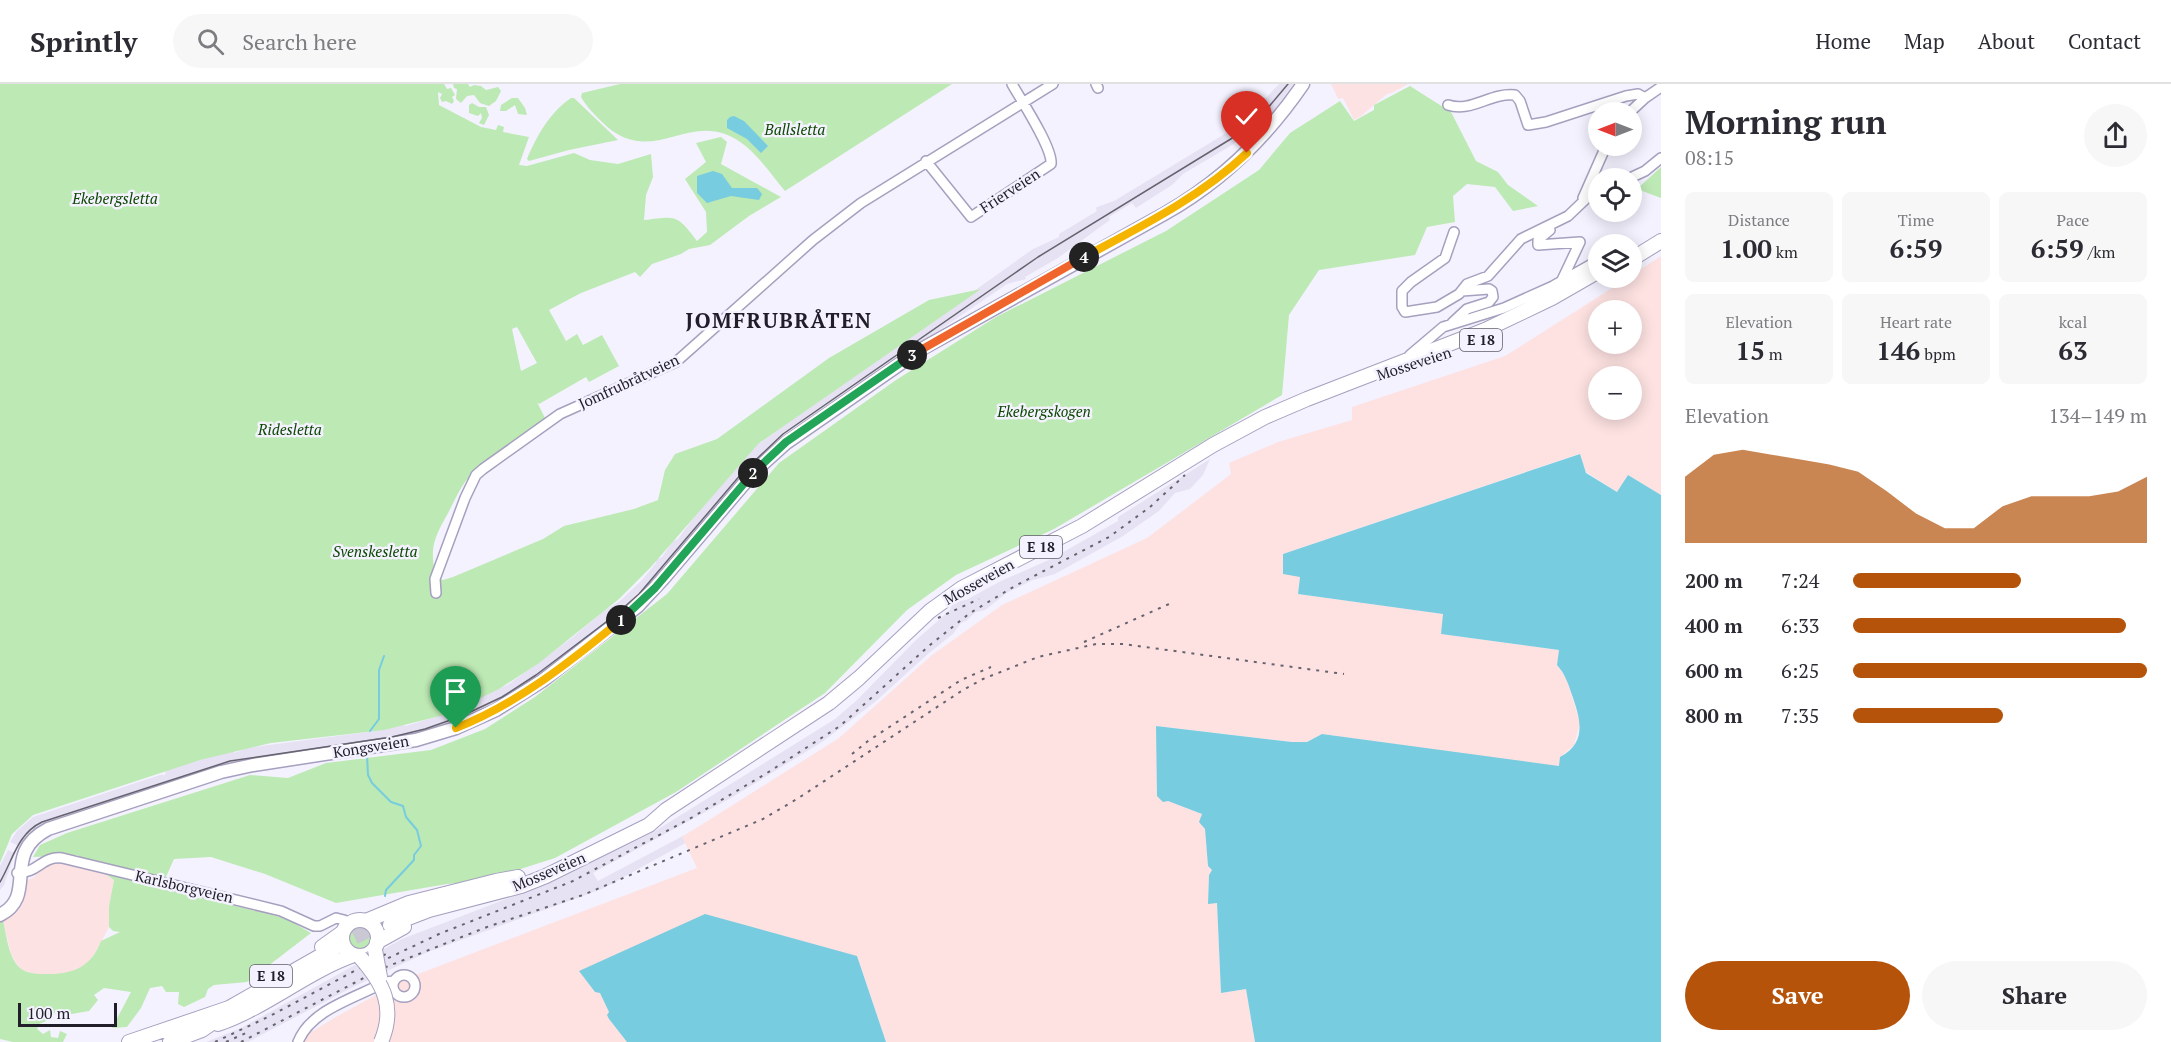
<!DOCTYPE html>
<html lang="en">
<head>
<meta charset="utf-8">
<style>
	body { margin:0; font-family:"PT Serif",serif; background:#f7f7f7; color:#2b2b33; height:100vh; display:flex; flex-direction:column; font-size:22px; white-space:nowrap }
	* { box-sizing:border-box; margin:0 }
	p { font-size:20px; color:#7c7c81 }
	.icon { flex:none; width:33px; height:33px; fill:none; stroke:currentColor; stroke-width:2; stroke-linecap:round; stroke-linejoin:round }
	.map { position:relative; flex:1; overflow:hidden }
	.side { display:flex; flex-direction:column; background:#fff; width:510px }
	.side>* { flex:none }
	.needle { width:39px; rotate:270deg }
	.tools { position:absolute; left:1588px; top:18px; display:grid; gap:12px }
	.tools a { display:grid; place-items:center; width:54px; height:54px; border-radius:50%; background:#fff; box-shadow:0 3px 15px #0003; font-size:30px }
	.scale { position:absolute; left:18px; bottom:15px; width:99px; box-sizing:border-box; padding-left:6px; border:3px solid #211e2a; border-top:0; font-size:16px; line-height:21px; white-space:nowrap; color:#211e2a; -webkit-text-stroke:4px #f4f2ff; paint-order:stroke }
	.pin { position:absolute; display:grid; place-items:center; width:51px; height:51px; color:#fff; margin:-62px -26px; border-radius:50% 50% 50% 0; rotate:-45deg; box-shadow:0 0 6px #0007 }
	.pin .icon { rotate:45deg }
	.km { position:absolute; width:30px; height:30px; margin:-15px; border-radius:50%; background:#222; color:#fff; font-size:16px; line-height:30px; text-align:center }
	.round { display:grid; place-items:center; flex:none; width:63px; height:63px; border-radius:32px; background:#f7f7f7 }
	.overview { display:flex; align-items:center; justify-content:space-between; height:102px; padding:0 24px }
	h1 { font-size:33px; font-weight:700; line-height:45px }
	.metrics { display:grid; grid-template-columns:repeat(3,1fr); gap:9px; height:102px; padding:6px 24px }
	.metrics div { display:grid; align-content:center; border-radius:9px; background:#f7f7f7; text-align:center }
	.metrics b { font-size:26px; font-weight:700 }
	.metrics small { font-size:16px; font-weight:400 }
	.metrics p { font-size:16px }
	.chart { height:168px; padding:12px 24px }
	.chart p { display:flex; justify-content:space-between }
	.chart svg { width:100%; height:108px; margin-top:6px; fill:#b45309; opacity:.7 }
	.primary-button { display:flex; gap:12px; margin-top:auto; padding:12px 24px }
	.primary-button a { flex:1; height:69px; border-radius:36px; background:#b45309; color:#fff; font-size:24px; font-weight:700; line-height:69px; text-align:center }
	.primary-button a+a { background:#f7f7f7; color:#2b2b33 }
	ul { padding:0 24px; list-style:none; font-size:20px }
	li { display:grid; grid-template-columns:96px 72px 1fr; align-items:center; height:45px }
	li i { height:15px; border-radius:8px; background:#b45309 }
	header { display:flex; align-items:center; gap:36px; box-sizing:border-box; height:84px; padding:0 30px; background:#fff; border-bottom:2px solid #e1e1e2 }
	header strong { font-size:28px }
	nav { display:flex; gap:33px; margin-inline-start:auto; font-size:21px }
	.search { width:420px; height:54px; background:#f7f7f7; display:flex; align-items:center; gap:15px; box-sizing:border-box; padding:0 21px; border-radius:33px; color:#7c7c81; font-size:22px }
	main { display:flex; flex:1; min-height:0 }
	.map>svg:first-child { display:block }
	.built { fill:#e6e2f3 }
	.industrial { fill:#fee2e2; fill-rule:evenodd }
	.education { fill:#fde2e4 }
	.green { fill:#bde9b4; fill-rule:evenodd }
	.water { fill:#77cce0 }
	.lines { fill:none; stroke-linecap:round; stroke-linejoin:round }
	.stream { stroke:#77cce0; stroke-width:2 }
	.highway-tunnel { stroke:#cac8d4; stroke-width:14; stroke-dasharray:14 7; stroke-linecap:butt }
	.minor-casing { stroke:#a6a0bf; stroke-width:12 }
	.major-casing { stroke:#a6a0bf; stroke-width:15 }
	.highway-casing { stroke:#a6a0bf; stroke-width:16 }
	.minor { stroke:#fff; stroke-width:9 }
	.major { stroke:#fff; stroke-width:12 }
	.highway { stroke:#fff; stroke-width:14 }
	.tram { stroke:#66636f; stroke-width:1.5 }
	.rail { stroke:#66636f; stroke-width:2; stroke-dasharray:3 6; stroke-linecap:butt }
	.highway-bridge-casing { stroke:#a6a0bf; stroke-width:16; stroke-linecap:butt }
	.highway-bridge { stroke:#fff; stroke-width:14 }
	.split-1-casing { stroke:#fff; stroke-width:12 }
	.split-2-casing { stroke:#fff; stroke-width:12 }
	.split-3-casing { stroke:#fff; stroke-width:12 }
	.split-4-casing { stroke:#fff; stroke-width:12 }
	.split-5-casing { stroke:#fff; stroke-width:12 }
	.split-1 { stroke:#f5b400; stroke-width:8 }
	.split-2 { stroke:#22a559; stroke-width:8 }
	.split-3 { stroke:#22a559; stroke-width:8 }
	.split-4 { stroke:#f0652b; stroke-width:8 }
	.split-5 { stroke:#f5b400; stroke-width:8 }
	.labels { text-anchor:middle; stroke-width:5; stroke-linejoin:round; paint-order:stroke }
	.shield { fill:#f4f2ff; stroke:#605e6a; stroke-width:1.5 }
	.shield-label { font-size:14px; font-weight:bold; fill:#211e2a }
	.park-label { font-size:15px; font-style:italic; fill:#0c4800; stroke:#f4f2ff }
	.street-label { font-size:15px; fill:#211e2a; stroke:#f4f2ff }
	.district-label { font-size:21px; font-weight:bold; letter-spacing:1.5px; fill:#211e2a; stroke:#f4f2ff }
</style>
</head>
<body>
<header>
<strong>Sprintly</strong>
<div class="search"><svg class="icon" aria-label="search" viewBox="0 0 24 24"><circle cx="10" cy="10" r="6"/><path d="M15 15l6 6"/></svg>Search here</div>
<nav><a>Home</a><a>Map</a><a>About</a><a>Contact</a></nav>
</header>
<main>
<div class="map">
<svg width="1661" height="958" viewBox="0 0 1661 958">
	<rect width="100%" height="100%" fill="#f4f2ff"/>
	<path class="built" d="M1279 0H1293L1273 28 1256 44 1232 61 1183 90 1172 101 1136 124 1132 119 1109 133 1110 136 1103 141 1058 174 1025 193 1026 195 1007 200 782 354 742 392 639 513 535 595 500 617 460 636 412 651 246 676 210 685 43 741 28 751 19 762 10 758 17 747 33 733 160 691H165L166 686 233 666 234 669 247 664 375 647 403 641 406 642 448 629 509 600 573 553 605 526 620 517 642 496 656 479 655 476 662 473 673 457 678 455 703 421 757 359H760L1033 165 1059 153V150L1097 127 1096 124 1097 123 1114 117 1223 51 1249 32Z
		M1210 375 1203 391 1190 405 1175 409 1159 427 1123 452 1055 490 1033 496 1008 508 985 526 976 528 966 537 961 539 953 550 929 569 875 618 822 658 731 714 593 789 598 797 696 745 698 752 602 805 428 868 355 902 248 958H206L241 944 402 855 540 802 652 749 835 635 856 617 915 557 950 526 953 518 966 516 1001 497 1051 475 1118 437V433Z
		M8 766 15 769 4 801 0 806V782Z"/>
	<path class="industrial" d="M1661 172V411L1628 391 1617 408 1586 388 1579 370 1283 470 1300 493 1298 510 1444 530 1441 550 1559 566 1557 581 1567 596 1580 639 1574 661 1563 671 1559 683 1322 650 1307 658H1292L1156 642 1168 717 1202 730 1200 738 1205 745 1208 782 1212 786 1209 791 1208 819H1217L1221 909 1246 905 1255 958H886L857 872 580 887 595 908H600L609 928V935L627 958H295L334 934 405 895 697 784 682 753 839 654 932 571 1002 521 1147 454 1231 390 1229 379 1278 358 1352 336V323L1505 272 1628 194H1632V191ZM1599 226H1632V260H1599ZM1599 292H1632V326H1599Z"/>
	<path class="education" d="M1331 0H1408L1392 9 1387 10 1361 32 1354 36 1343 14 1338 15Z
		M53 777 99 786 114 796 109 822V843L97 866 88 879 74 887 60 890H33L22 886 16 879 11 870 3 837 21 823 26 797 34 793 46 780Z"/>
	<path class="green" d="M0 0H444L447 5 451 4 455 11 452 13 454 17 452 20 446 17 442 18 440 14 442 10 438 8 439 21 481 43 496 46 498 41 504 43 503 48 529 53 519 81 527 82 574 69 590 76 618 80 651 70 653 93 646 111 644 136C676 132 677 130 697 157L707 148 706 128 685 95 706 78 696 59 721 53 727 58 721 80 781 113 749 132 710 161 689 165 681 170 652 180 640 193 635 188 581 209 549 226 566 257 577 250 583 261 602 251 619 282 589 298 586 293 539 320 537 318 545 334C521 352 483 375 465 398 458 408 453 420 447 431 434 454 429 465 436 492L443 496 453 493 543 455 564 442 634 425 658 416 665 386 675 370 717 355 829 274 929 216 981 205 758 360 650 484 619 515 539 579 499 605 448 630 384 646 271 659 200 676 33 731 12 750 0 779ZM517 243 537 279 521 287 512 245Z
		M453 0H468L470 3 474 1 481 2 486 6 498 3 501 7 496 17 489 22 480 19 474 11 467 12 461 19 456 15 457 5 454 4Z
		M620 0H952L785 107C767 86 752 60 725 50 681 34 648 83 602 38 594 30 586 22 581 13L582 9Z
		M1410 2 1451 28 1476 77 1498 88 1508 101 1538 122 1513 127 1495 103 1467 100 1453 112 1455 138 1427 143 1415 171 1319 186 1289 231 1282 311 1054 445 956 491 907 526 825 609 676 708 555 774 483 797 447 800 336 819 265 790 211 773 174 775 161 804 285 834 311 849 247 898 214 901 208 905 205 913 184 923 178 920 179 908H166L162 902 150 904 141 924 127 943 112 944 131 908 104 904 94 911 98 916 89 927 60 932 51 928V935L39 940 37 945 43 950 50 946 51 953 58 954 60 947 67 950 63 958H13L0 955V838L3 837C7 852 8 873 20 884 27 890 38 890 47 890 74 890 91 883 101 857L120 848 113 847 109 843V822L114 796 77 771 33 773 40 761 67 749 250 691 288 694 326 679 431 666 485 645 535 613 667 510 779 379 896 296 996 233 1166 147 1259 86 1290 49 1340 17 1354 37 1374 26V21Z
		M512 14H518L525 24 527 31 518 30 515 21 506 27H500L501 21Z
		M571 14H574L618 56 569 66 529 77 527 75C536 53 550 28 571 14Z
		M472 19 479 23H486L489 31 484 41 479 39 482 34 481 29 478 32 469 29V21Z
		M1661 83V114L1637 105Z
		M348 855a11 11 0 1 1 22 0a11 11 0 1 1-22 0Z"/>
	<path class="water" d="M734 32 744 37 768 62 761 69 747 55 727 44V36L730 33Z
		M713 87 722 90 732 104H757L762 110 759 116 731 112 707 119 697 109V92Z
		M1580 370 1586 389 1617 408 1628 391 1661 411V958H1255L1246 905 1221 909 1217 819 1208 820 1209 791 1212 786 1208 782 1205 745 1199 738 1202 730 1168 717 1163 718 1157 712 1156 642 1292 658H1307L1322 650 1559 682 1560 673C1588 658 1580 634 1572 611 1568 599 1565 590 1557 581L1559 566 1441 550 1443 530 1298 510 1300 493 1283 490V470Z
		M705 830 857 872 886 958H627L609 935 607 931 609 928 600 909 595 908 579 887Z"/>
	<g class="lines">
		<path class="stream" d="M370 647 379 635V586L384 572
			M367 671 368 691 372 699 391 718 403 722 406 733 417 746 421 762 414 771V776L386 806 385 812"/>
		<path class="highway-tunnel" d="M336 863 387 837"/>
		<defs>
			<path id="minor" d="M1096 0 1098 4
				M1448 21C1471 29 1491 8 1515 11L1520 17 1528 41 1546 38 1626 12 1638 10 1645 14
				M1630 28 1645 14 1661 3
				M926 77 971 133 1051 80C1053 64 1021 16 1012 0
				M1630 94 1645 87 1661 74
				M1583 114 1606 62
				M1550 146 1538 156V161L1580 158 1562 196
				M1454 148 1445 174 1411 198 1402 207V223L1405 228 1437 223 1459 210 1467 200 1488 192 1521 155 1568 132 1590 111 1599 106
				M1452 239 1467 225 1489 218 1493 213 1492 207 1489 205 1462 207
				M1410 271 1443 243 1504 224 1553 202 1599 176
				M436 509 435 495 465 414 476 391 483 385 560 330 676 278 813 156 861 119 1053 0
				M17 789C39 789 41 772 62 774L281 827 314 842H320L336 834 344 836 348 840
				M393 902a11 11 0 1 1 22 0a11 11 0 1 1-22 0Z
				M298 958C311 925 356 914 385 898L394 897"/>
			<path id="major" d="M0 831C39 811 0 770 48 745L221 688 253 681 416 656 456 644 496 626 542 597 638 522 663 495 754 388 786 359 920 266 1164 130C1221 98 1266 54 1303 0"/>
			<path id="highway" d="M1632 175 1661 157
				M342 854a18 18 0 1 1 36 0a18 18 0 1 1-36 0Z
				M366 837 409 819 496 797 518 793
				M390 841 429 826 521 802 546 792 649 741 666 726 829 619 859 594 930 527 962 504 1082 442 1213 361 1265 333 1307 315 1485 246 1552 214 1599 187
				M377 858 404 843
				M322 863 343 848
				M218 940C267 923 306 888 354 871
				M129 958 229 924 336 863
				M170 958 202 946 224 931"/>
		</defs>
		<use href="#minor" class="minor-casing"/>
		<use href="#major" class="major-casing"/>
		<use href="#highway" class="highway-casing"/>
		<use href="#minor" class="minor"/>
		<use href="#major" class="major"/>
		<use href="#highway" class="highway"/>
		<path class="tram" d="M0 798C13 776 17 750 42 738L230 677 392 653 425 645 462 632 502 613 536 591 614 532 639 510 742 389 783 350 1038 173 1234 53 1261 32 1288 0"/>
		<path class="rail" d="M938 534 979 515
			M1084 558 1169 520
			M852 670 868 657 961 596 991 583
			M380 878 439 850 573 797 691 734 767 689 840 642 930 561 970 529 1015 502 1109 453 1150 423 1185 391
			M215 958 270 932 386 870
			M226 958 248 948
			M241 958 381 885 487 843 583 811 763 735 797 715 963 606 983 595 1038 573 1096 560H1123L1344 590"/>
		<defs>
			<path id="highway-bridge" d="M375 866 380 893
				M360 873C383 899 396 923 381 958"/>
		</defs>
		<use href="#highway-bridge" class="highway-bridge-casing"/>
		<use href="#highway-bridge" class="highway-bridge"/>
	</g>
	<g class="lines">
		<defs>
			<path id="split-1" d="M456 644C517 620 570 578 621 536"/>
			<path id="split-2" d="M621 536 655 504 753 389"/>
			<path id="split-3" d="M753 389 786 358 912 271"/>
			<path id="split-4" d="M912 271 1084 173"/>
			<path id="split-5" d="M1084 173C1142 142 1199 114 1247 69"/>
		</defs>
		<use href="#split-1" class="split-1-casing"/>
		<use href="#split-2" class="split-2-casing"/>
		<use href="#split-3" class="split-3-casing"/>
		<use href="#split-4" class="split-4-casing"/>
		<use href="#split-5" class="split-5-casing"/>
		<use href="#split-1" class="split-1"/>
		<use href="#split-2" class="split-2"/>
		<use href="#split-3" class="split-3"/>
		<use href="#split-4" class="split-4"/>
		<use href="#split-5" class="split-5"/>
	</g>
	<g class="labels">
		<g class="shield">
			<rect x="1460" y="245" width="42" height="22" rx="4.5"/>
			<rect x="1020" y="452" width="42" height="22" rx="4.5"/>
			<rect x="250" y="881" width="42" height="22" rx="4.5"/>
		</g>
		<g class="shield-label">
			<text x="1481" y="261">E 18</text>
			<text x="1041" y="468">E 18</text>
			<text x="271" y="897">E 18</text>
		</g>
		<g class="park-label">
			<text x="795" y="51">Ballsletta</text>
			<text x="115" y="120">Ekebergsletta</text>
			<text x="1044" y="333">Ekebergskogen</text>
			<text x="290" y="351">Ridesletta</text>
			<text x="375" y="473">Svenskesletta</text>
		</g>
		<g class="street-label">
			<text transform="translate(1010 107) rotate(-33)" y="5">Frierveien</text>
			<text transform="translate(1414 280) rotate(-18)" y="5">Mosseveien</text>
			<text transform="translate(629 298) rotate(-25)" y="5">Jomfrubråtveien</text>
			<text transform="translate(979 498) rotate(-29)" y="5">Mosseveien</text>
			<text transform="translate(371 663) rotate(-9)" y="5">Kongsveien</text>
			<text transform="translate(549 788) rotate(-23)" y="5">Mosseveien</text>
			<text transform="translate(184 803) rotate(13)" y="5">Karlsborgveien</text>
		</g>
		<g class="district-label">
			<text x="779" y="244">JOMFRUBRÅTEN</text>
		</g>
	</g>
</svg>
<div class="tools">
<a><svg class="needle" viewBox="-14 -14 28 28"><path d="M0-13l5 13h-10z" fill="#e53935"/><path d="M0 13l5-13h-10z" fill="#7c7c81"/></svg></a>
<a><svg class="icon" aria-label="locate" viewBox="0 0 24 24"><circle cx="12" cy="12" r="6"/><path d="M12 2v4M12 18v4M2 12h4M18 12h4"/></svg></a>
<a><svg class="icon" aria-label="layers" viewBox="0 0 24 24"><path d="M12 4l9 5-9 5-9-5zM3 14l9 5 9-5"/></svg></a>
<a>+</a>
<a>−</a>
</div>
<div class="scale">100 m</div>
<div class="pin" style="left:456px;top:644px;background:#1e9e55"><svg class="icon" aria-label="arrive" viewBox="0 0 24 24"><path d="M6 21V4h12l-3 4 3 4H6"/></svg></div>
<div class="pin" style="left:1247px;top:69px;background:#d93025"><svg class="icon" aria-label="check" viewBox="0 0 24 24"><path d="M5 12l5 5 9-10"/></svg></div>
<b class="km" style="left:621px;top:536px">1</b>
<b class="km" style="left:753px;top:389px">2</b>
<b class="km" style="left:912px;top:271px">3</b>
<b class="km" style="left:1084px;top:173px">4</b>
</div>
<section class="side">
<div class="overview"><div><h1>Morning run</h1><p>08:15</p></div><a class="round"><svg class="icon" aria-label="share" viewBox="0 0 24 24"><path d="M12 15V3M7 8l5-5 5 5M5 13v7h14v-7"/></svg></a></div>
<div class="metrics">
<div><p>Distance</p><b>1.00<small> km</small></b></div>
<div><p>Time</p><b>6:59</b></div>
<div><p>Pace</p><b>6:59<small> /km</small></b></div>
</div>
<div class="metrics">
<div><p>Elevation</p><b>15<small> m</small></b></div>
<div><p>Heart rate</p><b>146<small> bpm</small></b></div>
<div><p>kcal</p><b>63</b></div>
</div>
<div class="chart"><p><span>Elevation</span>134–149 m</p>
<svg viewBox="0 0 160 44" preserveAspectRatio="none"><path d="M0 44V17L10 8L20 6L30 8L40 10L50 12L60 15L70 23L80 32L90 38L100 38L110 29L120 25L130 25L140 25L150 23L160 17V44z"/></svg>
</div>
<ul>
<li><b>200 m</b>7:24<i style="width:57%"></i></li>
<li><b>400 m</b>6:33<i style="width:93%"></i></li>
<li><b>600 m</b>6:25<i style="width:100%"></i></li>
<li><b>800 m</b>7:35<i style="width:51%"></i></li>
</ul>
<div class="primary-button"><a>Save</a><a>Share</a></div>
</section>
</main>
</body>
</html>
